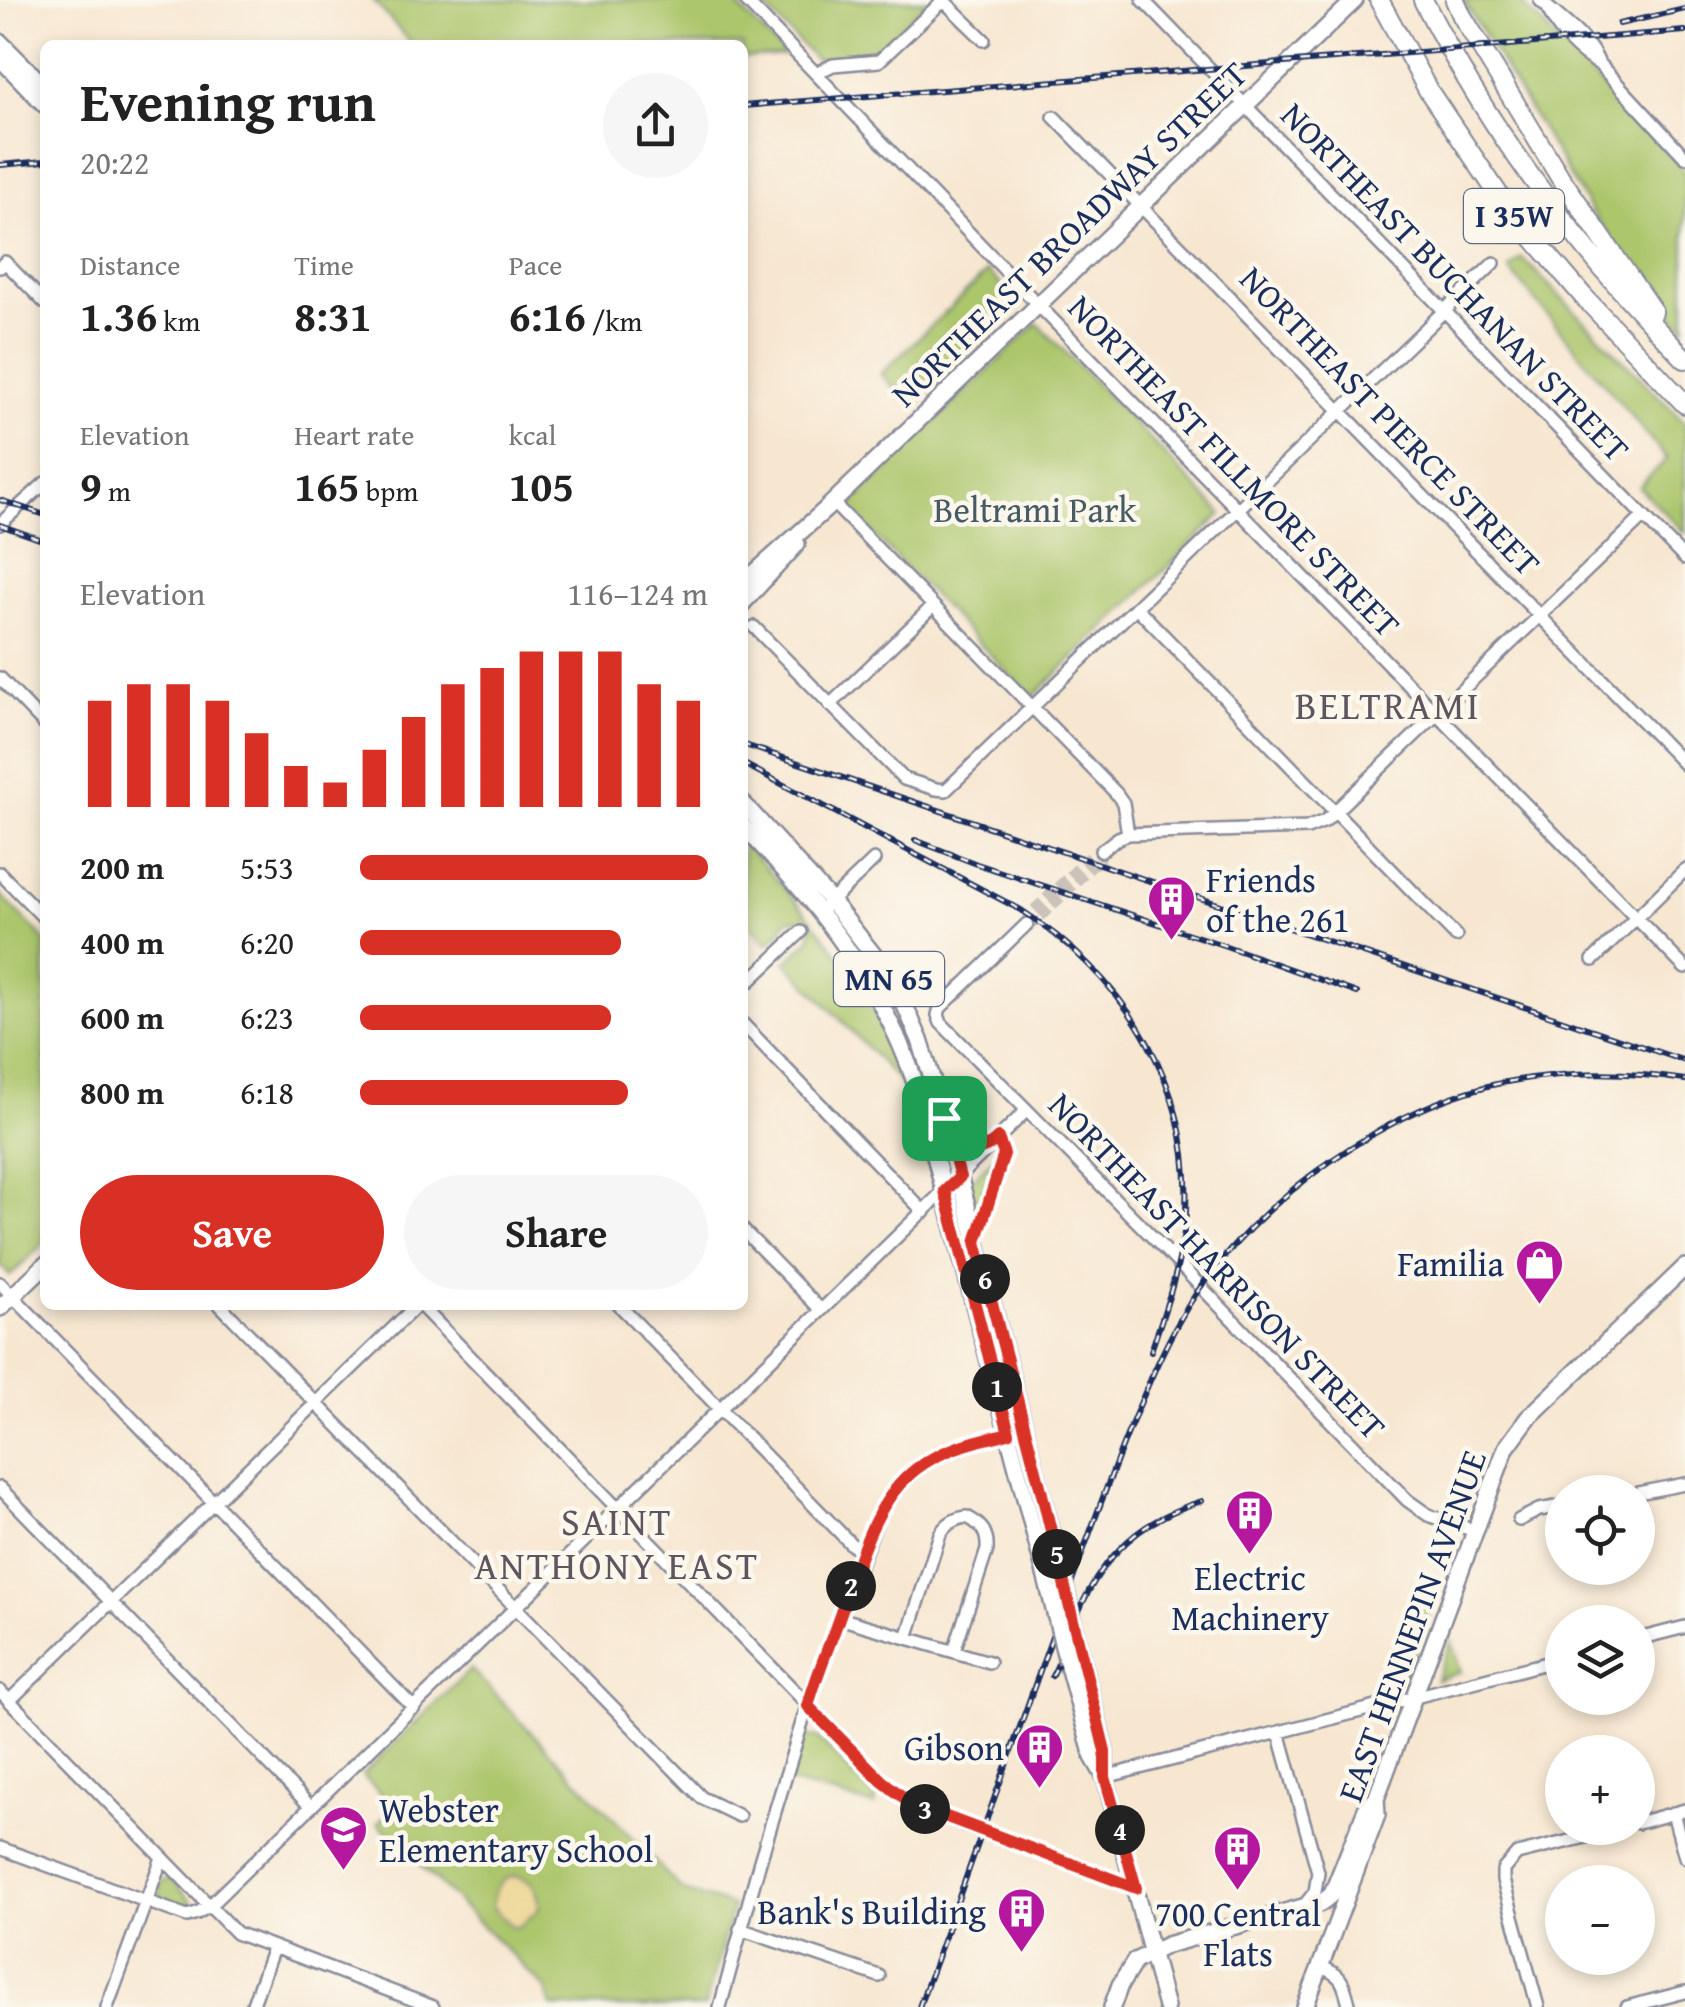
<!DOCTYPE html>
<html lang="en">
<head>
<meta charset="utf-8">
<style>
	body { margin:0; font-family:"Gentium Book Plus",serif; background:#f6f6f6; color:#222; height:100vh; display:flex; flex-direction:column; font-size:38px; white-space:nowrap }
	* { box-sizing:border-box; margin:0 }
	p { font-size:32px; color:#767676 }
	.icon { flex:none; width:55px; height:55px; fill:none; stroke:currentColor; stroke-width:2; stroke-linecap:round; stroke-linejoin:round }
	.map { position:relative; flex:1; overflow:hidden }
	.sheet { position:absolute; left:40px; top:40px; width:708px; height:1270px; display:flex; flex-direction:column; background:#fff; border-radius:15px; box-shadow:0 5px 15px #0003 }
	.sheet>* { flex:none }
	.controls { position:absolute; left:1545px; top:1475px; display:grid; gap:20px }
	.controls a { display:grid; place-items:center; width:110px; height:110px; border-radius:50%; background:#fff; box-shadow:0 5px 15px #0003; font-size:50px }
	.pin { position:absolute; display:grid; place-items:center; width:85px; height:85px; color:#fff; margin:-42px; border-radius:20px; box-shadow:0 5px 15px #0006 }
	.km { position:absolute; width:50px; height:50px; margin:-25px; border-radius:50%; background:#222; color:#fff; font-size:28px; line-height:50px; text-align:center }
	.round { display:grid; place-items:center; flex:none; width:105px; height:105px; border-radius:52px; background:#f6f6f6 }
	.headline { display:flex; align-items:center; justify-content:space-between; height:170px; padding:0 40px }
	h1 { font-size:55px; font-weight:700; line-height:75px }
	.metrics { display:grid; grid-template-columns:repeat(3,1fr); gap:15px; height:170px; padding:10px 40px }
	.metrics div { display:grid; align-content:center }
	.metrics b { font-size:42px; font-weight:700 }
	.metrics small { font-size:28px; font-weight:400 }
	.metrics p { font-size:28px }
	.chart { height:280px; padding:20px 40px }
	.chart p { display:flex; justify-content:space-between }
	.chart svg { width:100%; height:180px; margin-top:10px; stroke:#d93025; stroke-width:6 }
	.cta { display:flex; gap:20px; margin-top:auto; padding:20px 40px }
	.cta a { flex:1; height:115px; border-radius:60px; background:#d93025; color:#fff; font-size:40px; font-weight:700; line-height:115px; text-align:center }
	.cta a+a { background:#f6f6f6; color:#222 }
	ul { padding:0 40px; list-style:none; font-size:32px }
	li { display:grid; grid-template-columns:160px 120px 1fr; align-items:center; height:75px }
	li i { height:25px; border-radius:12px; background:#d93025 }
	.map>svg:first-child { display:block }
	.green { fill:#acc66c; stroke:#647a65; stroke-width:2.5 }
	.sand { fill:#eeda9e; stroke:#84847e; stroke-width:2.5 }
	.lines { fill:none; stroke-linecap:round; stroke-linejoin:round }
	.minor-tunnel { stroke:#cbc2ba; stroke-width:11; stroke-dasharray:11 5.5; stroke-linecap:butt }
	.minor-casing { stroke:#898b98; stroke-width:16 }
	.major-casing { stroke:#898b98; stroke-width:20 }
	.highway-casing { stroke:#898b98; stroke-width:22 }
	.minor { stroke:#fff; stroke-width:11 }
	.major { stroke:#fff; stroke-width:15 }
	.highway { stroke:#fff; stroke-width:18 }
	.rail-casing { stroke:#1b2f5e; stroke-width:6 }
	.rail { stroke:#fbf7ec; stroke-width:2.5; stroke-dasharray:8; stroke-linecap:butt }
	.minor-bridge-casing { stroke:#898b98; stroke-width:16; stroke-linecap:butt }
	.major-bridge-casing { stroke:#898b98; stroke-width:20; stroke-linecap:butt }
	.minor-bridge { stroke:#fff; stroke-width:11 }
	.major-bridge { stroke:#fff; stroke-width:15 }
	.route-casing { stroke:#fff; stroke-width:20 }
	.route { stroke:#d93025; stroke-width:12 }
	.labels { text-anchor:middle; stroke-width:9; stroke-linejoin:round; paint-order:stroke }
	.shield { fill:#fbf7ec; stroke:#5e6b89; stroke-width:2.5 }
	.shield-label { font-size:32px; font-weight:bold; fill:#1b2f5e }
	.street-label { font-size:35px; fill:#1b2f5e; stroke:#fbf7ec }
	.park-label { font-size:35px; fill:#465c62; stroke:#fbf7ec }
	.poi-label { font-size:35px; fill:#1b2f5e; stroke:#fbf7ec; text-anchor:end }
	.neighbourhood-label { font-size:38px; letter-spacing:2.5px; fill:#5e555f; stroke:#fbf7ec }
</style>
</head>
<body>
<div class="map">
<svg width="1685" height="2007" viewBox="0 0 1685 2007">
	<rect width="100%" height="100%" fill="#fbf7ec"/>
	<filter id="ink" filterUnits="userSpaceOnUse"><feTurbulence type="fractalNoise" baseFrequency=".01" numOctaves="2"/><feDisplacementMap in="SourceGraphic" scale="20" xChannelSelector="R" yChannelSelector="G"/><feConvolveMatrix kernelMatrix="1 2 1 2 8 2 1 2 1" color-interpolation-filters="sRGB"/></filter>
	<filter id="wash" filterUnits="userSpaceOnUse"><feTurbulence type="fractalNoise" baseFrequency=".0048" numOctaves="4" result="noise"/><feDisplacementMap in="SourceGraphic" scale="40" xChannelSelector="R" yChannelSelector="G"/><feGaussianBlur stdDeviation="2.25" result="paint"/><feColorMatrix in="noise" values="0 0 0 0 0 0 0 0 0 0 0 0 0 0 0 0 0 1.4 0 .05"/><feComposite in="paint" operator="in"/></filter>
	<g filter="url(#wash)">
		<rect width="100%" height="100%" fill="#f7e7d1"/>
		<path class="green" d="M373 0H732L785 55 743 58 742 45H413Z
			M758 0H929L872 55 815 59Z
			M1463 0H1518L1685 171V328L1659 302 1591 211Z
			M1522 258 1685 423V533L1639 487 1667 459 1509 269Z
			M988 271 1018 302 1019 306 913 407 881 374Z
			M1037 323 1222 514 1032 698 847 507Z
			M742 842C809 913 882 995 908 1091L786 962 809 940 812 930C806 918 800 919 787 920L781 932 768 944 743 918Z
			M0 894 45 940V1242L10 1276 0 1265Z
			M993 1157 994 1158 976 1213 969 1184Z
			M1434 1600 1403 1684 1398 1686 1419 1626 1414 1605Z
			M1451 1640 1461 1672 1436 1680Z
			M471 1669 683 1891 733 1906 705 2007H551L546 1989 378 1823 394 1807 362 1775Z
			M803 1735 817 1737 876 1798 875 1806 791 1783 788 1778Z
			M168 1879 172 1880 191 1900 192 1905 189 1907 162 1900 158 1896 161 1881Z"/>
		<path class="sand" d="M515 1876C534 1880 539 1890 539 1909L519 1927H512L493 1908C492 1892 498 1879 515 1876Z"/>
	</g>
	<g filter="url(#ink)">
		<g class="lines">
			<path class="minor-tunnel" d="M1027 924 1034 923 1100 858 1101 851
				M1027 924 1030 914 1093 854 1101 851"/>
			<defs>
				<path id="minor" d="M745 0 1047 314 1685 968
					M943 0 984 40
					M1143 0 1685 559
					M1540 0C1561 21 1587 35 1599 64L1685 157
					M1549 11C1559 33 1578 53 1599 64
					M816 73 833 65 879 61 944 0
					M1054 117 1685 765
					M0 267 5 262 45 303
					M833 503 1116 793 1123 803 1128 834
					M0 524 45 483
					M1136 607 1456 936
					M754 627 904 779 936 789 946 790 1494 263
					M0 678 45 725
					M830 705 933 606
					M1101 851 1118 838 1128 834 1307 828 1325 821 1644 516
					M0 873 45 919
					M826 906 874 860
					M1027 924 940 1008 938 1015 941 1023 1178 1263 1407 1500 1428 1515 1475 1531
					M1593 960 1685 870
					M742 988 801 932
					M742 1023 924 1212
					M742 1229 821 1310
					M977 1239 1004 1154 998 1139
					M0 1283 414 1708
					M220 1305 702 1798 739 1816
					M420 1305 882 1781 912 1804 964 1825
					M619 1305 852 1545 864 1550
					M0 1488 311 1807
					M1638 1493 1685 1484
					M1519 1520 1539 1510 1562 1506
					M839 1618 989 1662
					M907 1638 940 1534C947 1523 955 1518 967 1517 982 1525 988 1533 987 1550L954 1651
					M1638 1639 1685 1627
					M0 1691 236 1933 433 2007
					M9 1701 417 1305
					M1279 1732 1318 1872 1315 1892 1303 1907
					M1105 1777 1562 1659
					M1673 1813 1685 1857
					M1638 1823 1685 1810
					M1016 1843 1136 1888
					M0 1848 187 1916 197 1913 209 1906 1027 1110
					M740 1929 879 1976
					M1321 1967C1345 1976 1343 1984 1350 2007
					M107 2007 162 1858
					M252 2007 273 1948
					M720 2007 760 1861 811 1693 879 1515C917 1450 959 1448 1025 1428
					M1538 2007 1503 1880V1870L1517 1854 1622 1828
					M1627 2007 1685 1992"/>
				<path id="major" d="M0 42 45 87
					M0 58 45 105
					M742 584 825 510 1355 0
					M742 604 797 544
					M742 802 831 901 876 958 906 1008 920 1040 944 1117 1060 1565
					M742 825C819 904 882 982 917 1088L1050 1593
					M949 1129 962 1145 980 1149 991 1145
					M0 1308 45 1265
					M1077 1639 1105 1751V1777L1166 2007
					M1067 1662 1093 1757 1104 1776
					M1112 2007 1120 1985 1135 1961 1167 1945 1303 1907C1317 1907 1322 1903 1332 1894L1366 1809 1376 1799
					M1305 2007 1377 1815 1376 1799 1506 1448 1528 1418 1685 1267"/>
				<path id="highway" d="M1379 0 1428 90 1507 207 1583 296 1685 404
					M1423 0C1490 132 1581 253 1685 359
					M1455 0 1462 16 1560 177 1653 312"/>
			</defs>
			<use href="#minor" class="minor-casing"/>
			<use href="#major" class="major-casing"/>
			<use href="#highway" class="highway-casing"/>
			<use href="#minor" class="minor"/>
			<use href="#major" class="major"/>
			<use href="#highway" class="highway"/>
			<defs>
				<path id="rail" d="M1619 24 1685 9
					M742 106 1685 31
					M0 165 45 161
					M0 500 45 515
					M0 525 45 541
					M742 744 1685 1061
					M742 763 1021 910C1130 981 1197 1092 1185 1225 1180 1268 1165 1310 1151 1351
					M915 840 977 864 1226 946 1357 993
					M1052 1676C1063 1656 1070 1633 1079 1611 1104 1554 1142 1519 1202 1501
					M919 2007C964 1884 1008 1761 1052 1637 1079 1564 1104 1490 1134 1418 1151 1378 1167 1339 1190 1303 1254 1201 1393 1101 1512 1081 1568 1071 1629 1071 1685 1080"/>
			</defs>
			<use href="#rail" class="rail-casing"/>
			<use href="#rail" class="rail"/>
			<defs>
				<path id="minor-bridge" d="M964 1825 1016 1843"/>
				<path id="major-bridge" d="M1060 1565 1077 1639
					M1050 1593 1067 1662"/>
			</defs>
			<use href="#minor-bridge" class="minor-bridge-casing"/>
			<use href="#major-bridge" class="major-bridge-casing"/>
			<use href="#minor-bridge" class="minor-bridge"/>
			<use href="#major-bridge" class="major-bridge"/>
		</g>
	</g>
	<g class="lines" filter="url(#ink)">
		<defs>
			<path id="route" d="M944 1118C955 1141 973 1163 998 1138L1004 1154 976 1242 1041 1490 1105 1751V1777L1136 1888 912 1804 882 1781 808 1706C816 1676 829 1647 839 1618 858 1567 871 1504 916 1469 943 1448 977 1441 1009 1433L945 1191 960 1177Z"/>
		</defs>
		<use href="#route" class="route-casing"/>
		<use href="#route" class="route"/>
	</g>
	<defs>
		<symbol id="building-pin" viewBox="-11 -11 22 30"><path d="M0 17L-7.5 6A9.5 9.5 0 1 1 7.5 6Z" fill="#b5179e" stroke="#fbf7ec"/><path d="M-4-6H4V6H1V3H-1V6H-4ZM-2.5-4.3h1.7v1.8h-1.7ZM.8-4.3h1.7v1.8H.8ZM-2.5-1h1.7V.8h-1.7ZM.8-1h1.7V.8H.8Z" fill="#fff"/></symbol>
		<symbol id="shop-pin" viewBox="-11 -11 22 30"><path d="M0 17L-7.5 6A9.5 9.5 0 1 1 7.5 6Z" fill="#b5179e" stroke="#fbf7ec"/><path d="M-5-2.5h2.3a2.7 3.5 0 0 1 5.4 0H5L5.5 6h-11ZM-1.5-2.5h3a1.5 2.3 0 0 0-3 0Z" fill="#fff"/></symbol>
		<symbol id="school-pin" viewBox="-11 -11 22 30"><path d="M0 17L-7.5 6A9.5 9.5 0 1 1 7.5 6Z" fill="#b5179e" stroke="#fbf7ec"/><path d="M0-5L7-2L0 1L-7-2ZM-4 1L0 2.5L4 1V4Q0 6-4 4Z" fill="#fff"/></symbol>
	</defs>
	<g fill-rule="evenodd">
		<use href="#building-pin" x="1144" y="872" width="55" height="75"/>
		<use href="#shop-pin" x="1512" y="1236" width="55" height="75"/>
		<use href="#building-pin" x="1222" y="1486" width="55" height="75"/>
		<use href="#building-pin" x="1012" y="1720" width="55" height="75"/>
		<use href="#school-pin" x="316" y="1802" width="55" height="75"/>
		<use href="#building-pin" x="1210" y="1822" width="55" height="75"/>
		<use href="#building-pin" x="994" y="1884" width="55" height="75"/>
	</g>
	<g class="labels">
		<g class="shield">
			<rect x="1464" y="189" width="100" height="54" rx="8"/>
			<rect x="834" y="952" width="110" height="54" rx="8"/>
		</g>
		<g class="shield-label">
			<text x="1514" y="227">I 35W</text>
			<text x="889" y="990">MN 65</text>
		</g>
		<g class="street-label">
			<text transform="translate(1069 234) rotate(-44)" y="12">NORTHEAST BROADWAY STREET</text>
			<text transform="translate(1455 282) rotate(46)" y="12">NORTHEAST BUCHANAN STREET</text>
			<text transform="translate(1390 421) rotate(46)" y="12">NORTHEAST PIERCE STREET</text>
			<text transform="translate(1234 466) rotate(46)" y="12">NORTHEAST FILLMORE STREET</text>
			<text transform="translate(1217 1266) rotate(46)" y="12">NORTHEAST HARRISON STREET</text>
			<text transform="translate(1412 1626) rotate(-70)" y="12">EAST HENNEPIN AVENUE</text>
		</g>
		<g class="park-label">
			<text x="1035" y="522">Beltrami Park</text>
		</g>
		<g class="poi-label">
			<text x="1206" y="892" text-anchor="start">Friends<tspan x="1206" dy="40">of the 261</tspan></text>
			<text x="1504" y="1276">Familia</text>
			<text x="1250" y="1590" text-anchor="middle">Electric<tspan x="1250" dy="40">Machinery</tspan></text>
			<text x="1004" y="1760">Gibson</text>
			<text x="379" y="1822" text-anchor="start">Webster<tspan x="379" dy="40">Elementary School</tspan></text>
			<text x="986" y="1924">Bank's Building</text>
			<text x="1238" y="1926" text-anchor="middle">700 Central<tspan x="1238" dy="40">Flats</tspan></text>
		</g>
		<g class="neighbourhood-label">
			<text x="1388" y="719">BELTRAMI</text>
			<text x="617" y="1535">SAINT<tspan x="617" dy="44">ANTHONY EAST</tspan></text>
		</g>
	</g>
</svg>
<div class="controls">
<a><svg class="icon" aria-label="locate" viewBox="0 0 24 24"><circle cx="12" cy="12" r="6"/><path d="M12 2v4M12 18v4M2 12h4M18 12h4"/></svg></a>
<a><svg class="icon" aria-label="layers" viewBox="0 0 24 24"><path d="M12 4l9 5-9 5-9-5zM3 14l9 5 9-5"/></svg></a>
<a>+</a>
<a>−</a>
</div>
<div class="pin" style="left:944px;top:1118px;background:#1e9e55"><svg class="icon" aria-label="arrive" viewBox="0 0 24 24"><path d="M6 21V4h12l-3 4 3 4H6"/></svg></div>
<b class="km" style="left:997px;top:1387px">1</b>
<b class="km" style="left:851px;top:1586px">2</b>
<b class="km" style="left:925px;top:1809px">3</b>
<b class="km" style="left:1120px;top:1830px">4</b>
<b class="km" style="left:1057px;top:1554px">5</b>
<b class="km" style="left:985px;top:1279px">6</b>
<section class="sheet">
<div class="headline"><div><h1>Evening run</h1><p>20:22</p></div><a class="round"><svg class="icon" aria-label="share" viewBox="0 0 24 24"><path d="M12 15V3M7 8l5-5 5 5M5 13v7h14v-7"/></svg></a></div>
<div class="metrics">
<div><p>Distance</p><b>1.36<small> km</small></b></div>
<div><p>Time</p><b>8:31</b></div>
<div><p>Pace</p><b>6:16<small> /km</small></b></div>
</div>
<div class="metrics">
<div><p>Elevation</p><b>9<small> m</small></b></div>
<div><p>Heart rate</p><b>165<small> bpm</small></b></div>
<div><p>kcal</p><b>105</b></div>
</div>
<div class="chart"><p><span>Elevation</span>116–124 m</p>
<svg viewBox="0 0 160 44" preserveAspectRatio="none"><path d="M5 44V18M15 44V14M25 44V14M35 44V18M45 44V26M55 44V34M65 44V38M75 44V30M85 44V22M95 44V14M105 44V10M115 44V6M125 44V6M135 44V6M145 44V14M155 44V18"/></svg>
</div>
<ul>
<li><b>200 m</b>5:53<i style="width:100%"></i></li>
<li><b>400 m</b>6:20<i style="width:75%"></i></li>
<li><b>600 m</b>6:23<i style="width:72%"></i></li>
<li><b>800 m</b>6:18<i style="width:77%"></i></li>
</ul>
<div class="cta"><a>Save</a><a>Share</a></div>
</section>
</div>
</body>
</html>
